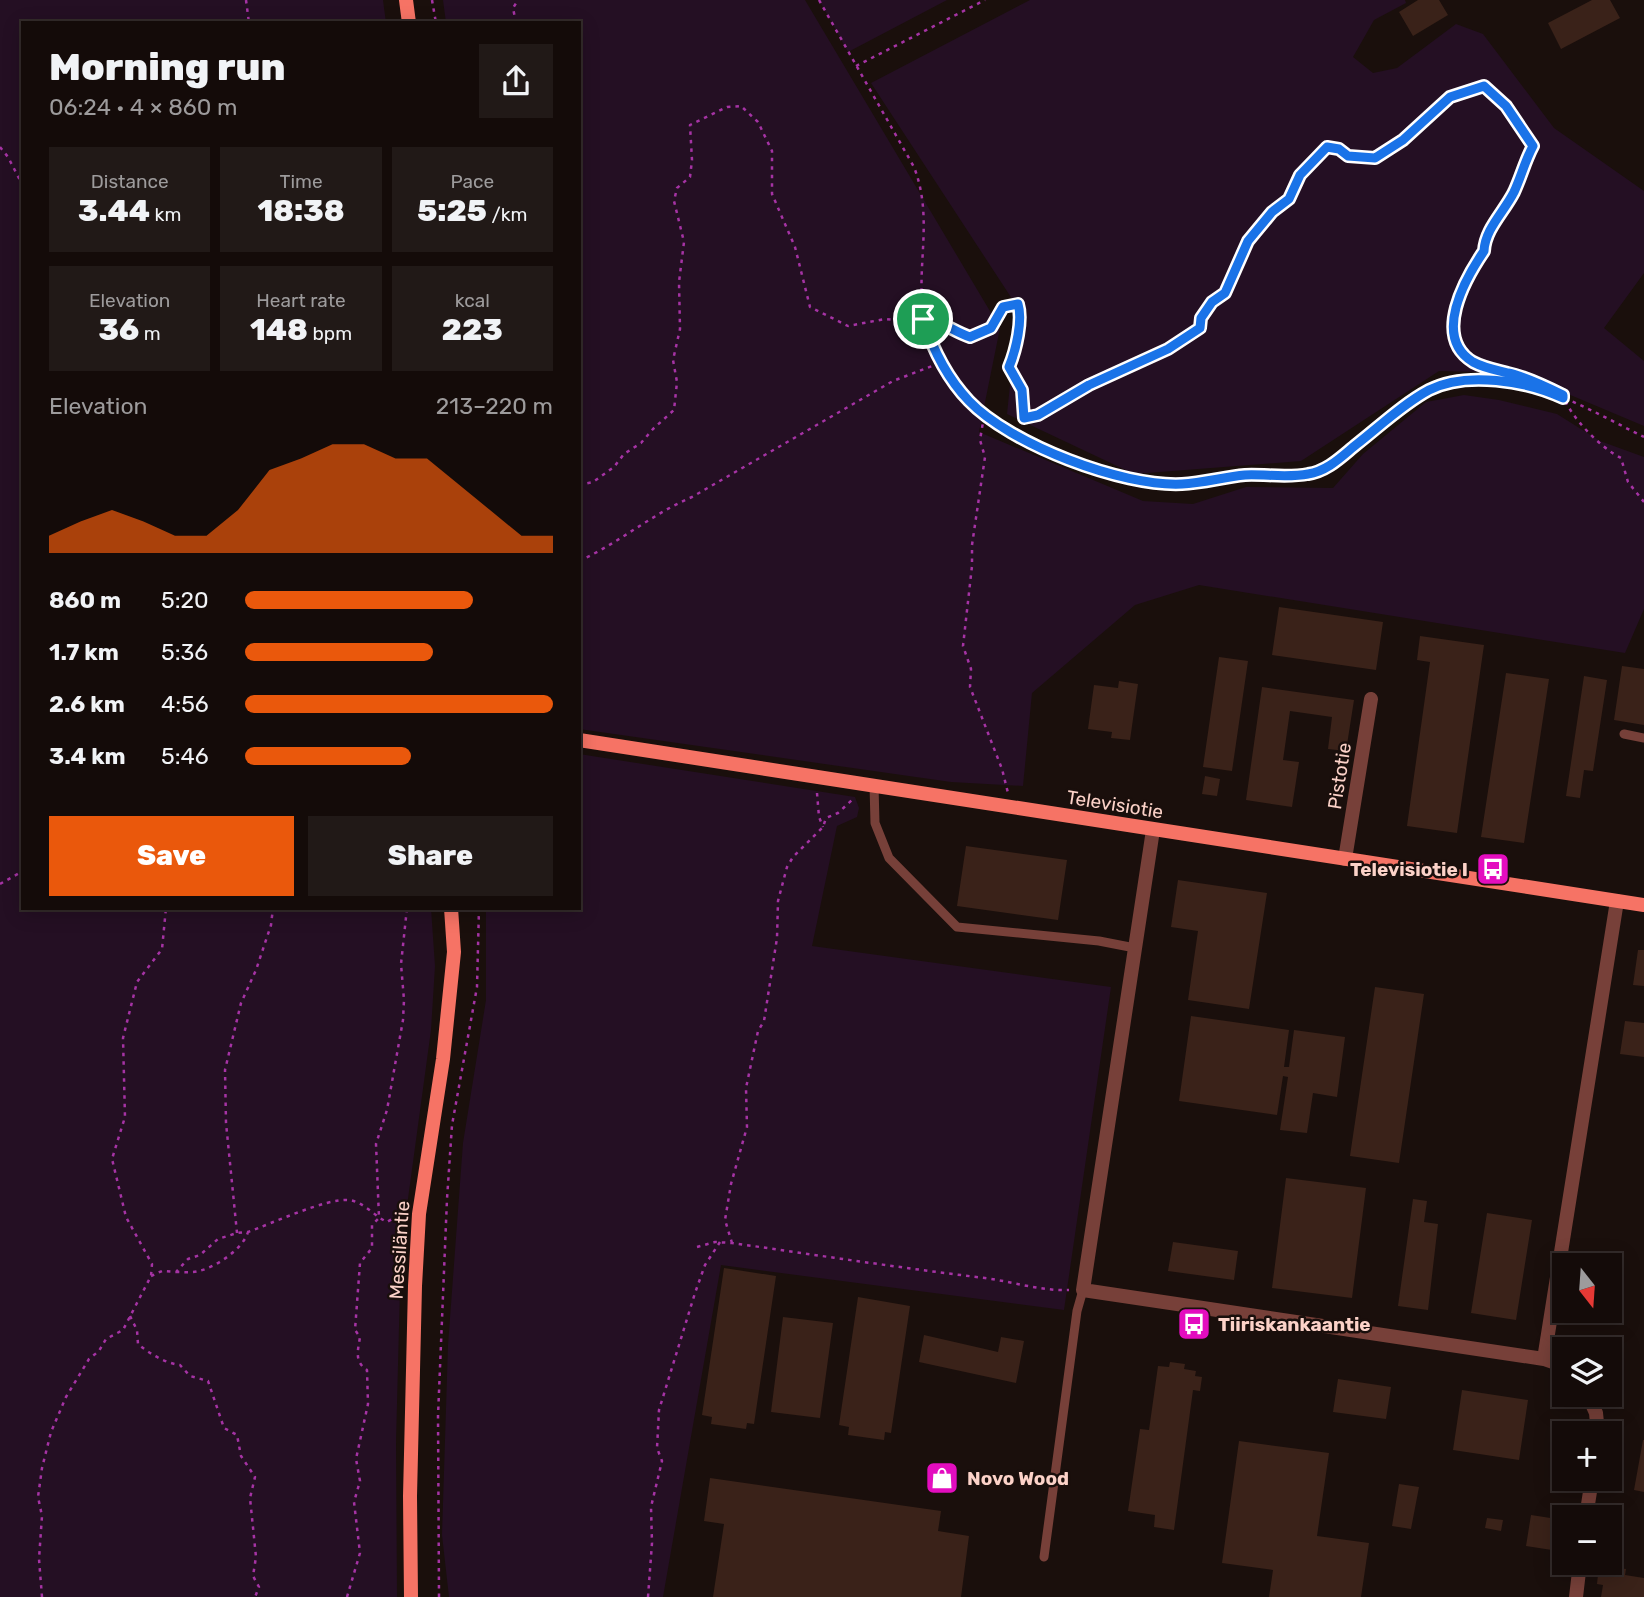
<!DOCTYPE html>
<html lang="en">
<head>
<meta charset="utf-8">
<style>
	body { margin:0; font-family:Rubik,sans-serif; background:#211917; color:#f1f3f6; height:100vh; display:flex; flex-direction:column; font-size:26px; white-space:nowrap }
	* { box-sizing:border-box; margin:0 }
	p { font-size:23px; color:#9d9b9c }
	.icon { flex:none; width:38px; height:38px; fill:none; stroke:currentColor; stroke-width:2; stroke-linecap:round; stroke-linejoin:round }
	.map { position:relative; flex:1; overflow:hidden }
	.drawer { position:absolute; left:21px; top:21px; width:560px; height:889px; display:flex; flex-direction:column; background:#140b09; border-radius:0px; box-shadow:0 4px 18px #0003,0 0 0 2px #332b2a }
	.drawer>* { flex:none }
	.needle { width:46px; rotate:163deg }
	.controls { position:absolute; left:1552px; top:1253px; display:grid; gap:14px }
	.controls a { display:grid; place-items:center; width:70px; height:70px; border-radius:0px; background:#140b09; box-shadow:0 4px 18px #0003,0 0 0 2px #332b2a; font-size:35px }
	.pin { position:absolute; display:grid; place-items:center; width:60px; height:60px; color:#fff; margin:-30px; border:4px solid #fff; border-radius:50%; box-shadow:0 2px 7px #0007 }
	.round { display:grid; place-items:center; flex:none; width:74px; height:74px; border-radius:0px; background:#211917 }
	.overview { display:flex; align-items:center; justify-content:space-between; height:119px; padding:0 28px }
	h1 { font-size:38px; font-weight:800; line-height:52px }
	.figures { display:grid; grid-template-columns:repeat(3,1fr); gap:10px; height:119px; padding:7px 28px }
	.figures div { display:grid; align-content:center; border-radius:0px; background:#211917; text-align:center }
	.figures b { font-size:30px; font-weight:800 }
	.figures small { font-size:19px; font-weight:400 }
	.figures p { font-size:19px }
	.chart { height:196px; padding:14px 28px }
	.chart p { display:flex; justify-content:space-between }
	.chart svg { width:100%; height:126px; margin-top:7px; fill:#ea580c; opacity:.7 }
	.action { display:flex; gap:14px; margin-top:auto; padding:14px 28px }
	.action a { flex:1; height:80px; border-radius:0px; background:#ea580c; color:#fff; font-size:28px; font-weight:800; line-height:80px; text-align:center }
	.action a+a { background:#211917; color:#f1f3f6 }
	ul { padding:0 28px; list-style:none; font-size:23px }
	li { display:grid; grid-template-columns:112px 84px 1fr; align-items:center; height:52px }
	li i { height:18px; border-radius:9px; background:#ea580c }
	.map>svg:first-child { display:block }
	.green { fill:#240f23 }
	.building { fill:#3a2219 }
	.lines { fill:none; stroke-linecap:round; stroke-linejoin:round }
	.path { stroke:#a533a4; stroke-width:2.5; stroke-dasharray:3.5 5; stroke-linecap:butt }
	.lane { stroke:#774039; stroke-width:9 }
	.street { stroke:#774039; stroke-width:14 }
	.secondary { stroke:#f67365; stroke-width:14 }
	.route-casing { stroke:#fff; stroke-width:14 }
	.route { stroke:#1a73e8; stroke-width:9 }
	.labels { text-anchor:middle; stroke-width:5; stroke-linejoin:round; paint-order:stroke }
	.street-label { font-size:19px; fill:#fcd2c8; stroke:#1a0f0c }
	.poi-label { font-size:19px; font-weight:bold; fill:#fcd2c8; stroke:#1a0f0c; text-anchor:start }
</style>
</head>
<body>
<div class="map">
<svg width="1644" height="1597" viewBox="0 0 1644 1597">
	<rect width="100%" height="100%" fill="#1a0f0c"/>
	<path class="green" d="M0 0H383L386 23H23V908H431L435 966 431 1030 401 1250 396 1442 397 1597H0Z
		M443 0H805L1000 328 979 432 1143 501 1193 504 1246 487 1333 488 1363 454 1426 402 1464 395 1499 400 1557 414 1600 441 1644 457V609L1625 653 1199 585 1135 605 1032 693 1023 786 951 782 579 729V23H446Z
		M819 0H947L848 52Z
		M1030 0H1405L1406 3 1374 20 1353 57 1373 73 1397 68 1456 24 1483 34 1554 128 1644 191V273L1604 328 1644 361V426L1518 373 1439 371 1301 461 1134 474 1007 414 1018 308 871 83Z
		M579 754 855 797 859 808 857 817 837 826 812 946 1111 987 1064 1310 721 1265 663 1597H449L442 1535 448 1345 463 1143 486 1000V908H579Z"/>
	<path class="building" d="M1418 0H1439L1448 15 1413 36 1399 12Z
		M1592 0H1610L1620 18 1561 49 1548 23Z
		M1279 607 1383 622 1376 670 1272 655Z
		M1420 636 1484 645 1457 833 1407 826 1430 662 1417 660Z
		M1219 657 1248 661 1232 771 1203 767Z
		M1622 666 1644 669V725L1614 720Z
		M1506 673 1549 679 1524 843 1481 837Z
		M1584 676 1607 680 1593 771 1584 770 1580 798 1566 796Z
		M1119 681 1138 684 1130 740 1111 738 1112 732 1088 729 1094 685 1118 688Z
		M1262 687 1354 700 1346 751 1328 749 1332 717 1290 711 1283 760 1299 762 1292 807 1246 800Z
		M1205 776 1220 779 1217 796 1202 794Z
		M966 846 1067 860 1058 920 957 906Z
		M1178 880 1267 893 1249 1009 1188 1000 1198 931 1171 927Z
		M1638 950H1644V986L1633 985Z
		M1375 987 1424 994 1399 1163 1350 1156Z
		M1191 1016 1289 1030 1284 1067H1289L1294 1030 1345 1037 1337 1097 1313 1093 1307 1133 1280 1130 1288 1077 1283 1076 1277 1115 1179 1101Z
		M1625 1021 1644 1023V1057L1620 1054Z
		M1286 1178 1366 1188 1352 1298 1272 1288Z
		M1413 1199 1427 1201 1424 1222 1438 1224 1428 1310 1398 1306Z
		M1487 1213 1532 1220 1516 1320 1471 1313Z
		M1173 1242 1238 1251 1234 1280 1168 1271Z
		M1593 1257 1617 1261 1613 1285H1610V1265H1591Z
		M724 1268 776 1276 754 1424 747 1423 746 1429 711 1424 712 1417 702 1415Z
		M858 1297 910 1306 891 1433 885 1432 884 1440 848 1435 849 1427 839 1425Z
		M783 1317 833 1323 820 1418 771 1412Z
		M924 1335 998 1352 1001 1337 1024 1341 1016 1383 919 1362Z
		M1170 1362 1185 1364 1184 1369 1196 1371 1195 1376 1202 1377 1200 1391 1193 1390 1174 1530 1154 1527 1155 1515 1128 1511 1140 1429 1149 1430 1158 1366 1169 1367Z
		M1338 1379 1391 1387 1386 1419 1333 1412Z
		M1462 1390 1528 1400 1519 1460 1453 1450Z
		M1643 1440H1644V1492L1634 1490Z
		M1239 1441 1329 1453 1317 1536 1369 1543 1361 1597H1269L1273 1570 1222 1563Z
		M710 1478 941 1511 938 1531 969 1536 961 1597H713L724 1524 704 1521Z
		M1399 1484 1419 1487 1411 1529 1392 1526Z
		M1531 1515 1557 1519 1552 1550 1526 1546Z
		M1487 1518 1503 1520 1501 1531 1485 1528Z
		M1599 1565 1626 1569 1625 1575 1644 1578V1597H1601L1603 1585 1597 1584Z"/>
	<g class="lines">
		<path class="path" d="M246 0 249 23
			M432 0 436 23
			M819 0 914 167C940 234 901 295 940 363 951 382 966 402 984 416 1026 449 1128 487 1182 484 1203 483 1224 477 1245 475 1273 473 1302 480 1328 467 1338 461 1348 451 1357 444 1396 414 1424 384 1475 380 1536 376 1591 411 1644 437
			M516 23 513 8 518 0
			M856 66 985 0
			M0 147 8 157 23 186
			M984 416 980 440 985 457 972 545V566L963 646 971 669 970 687 1002 769 1008 793
			M579 485 593 482 614 467 624 454 641 443 653 429 674 410 677 382 673 360 680 329 679 282 684 242 674 201 677 188 690 177 692 160 690 125 727 107 741 106 758 122 772 151V194L795 247 810 307 848 326 885 319 916 322 930 319 970 337 991 328 1003 307 1019 304C1023 320 1016 350 1009 367L1022 390 1024 418H1030L1084 391 1089 385 1168 350 1200 329 1201 318 1212 302 1225 293 1248 241 1272 212 1288 199 1300 175 1327 147C1343 150 1356 160 1373 158 1394 155 1428 109 1449 98 1458 93 1473 89 1484 86L1506 106 1533 146C1524 161 1521 177 1514 192 1504 212 1484 229 1484 251L1456 303 1453 314 1455 340 1473 362 1563 395C1570 417 1601 448 1621 458L1628 482 1644 502
			M579 561C619 543 652 514 692 497L893 381 940 363
			M817 793 819 817 823 827
			M0 884 23 871
			M237 1233 226 1123 225 1070 241 1003 256 970 271 925 273 908
			M732 1243 725 1220 731 1184 747 1127 746 1088 758 1031 764 1021 777 938 778 901 787 867 793 857 823 827 826 818 838 813 853 799
			M697 1247 715 1242 732 1243C816 1255 901 1268 985 1278 1014 1282 1040 1291 1069 1290
			M176 1272C183 1272 192 1273 199 1271 216 1267 243 1249 248 1232
			M151 1276 162 1271 176 1272 188 1259 200 1255 218 1239 237 1233 248 1232C270 1224 327 1198 348 1200 363 1201 374 1216 387 1222L392 1219
			M130 1316 137 1330 138 1344C150 1354 165 1363 180 1365L190 1376 208 1381 224 1428 237 1435 241 1456 255 1477 250 1498 256 1557 253 1576 259 1587 255 1597
			M42 1597 39 1559 42 1516 38 1497 42 1468 51 1432 66 1397 89 1359 99 1351 106 1339 123 1330 151 1276 152 1264 126 1217 112 1159 125 1117 123 1038 137 982 162 949 166 908
			M347 1597 360 1553 354 1502 360 1481 356 1459 368 1404 367 1370C354 1362 358 1350 360 1337L355 1330 360 1263 372 1248V1225L379 1218 376 1144 387 1110 403 1020 404 1000 401 964 407 908
			M439 1597 438 1416 447 1199 452 1125 477 987 479 908
			M648 1597 652 1543 651 1507 662 1461 657 1448 659 1410 695 1293 705 1265 720 1242"/>
		<path class="lane" d="M1624 734 1644 738
			M874 785 875 823 889 858 957 927 1099 941 1135 948
			M1044 1557 1077 1311 1083 1290"/>
		<path class="street" d="M1153 830 1083 1290 1544 1359 1617 901
			M1345 859 1371 699
			M1544 1359 1564 1366
			M1588 1395 1596 1413 1598 1433
			M1586 1517 1592 1479
			M1576 1597 1580 1563"/>
		<path class="secondary" d="M406 0 409 23
			M579 740 1644 905
			M411 1597 410 1496 415 1286 419 1214 443 1059 454 952 451 908"/>
	</g>
	<g class="lines">
		<defs>
			<path id="route" d="M1484 86 1506 106 1533 146C1525 161 1521 177 1514 192 1504 212 1485 229 1484 251 1465 279 1432 337 1473 362 1484 368 1496 370 1508 373 1523 376 1549 388 1563 395V398C1527 381 1466 371 1429 390 1403 404 1380 426 1357 444 1342 456 1328 471 1308 474 1288 478 1265 474 1245 475 1224 477 1203 483 1182 484 1122 487 1010 444 969 401 946 377 933 350 923 319 939 319 954 332 970 337L991 328 1003 307 1018 304C1023 320 1016 350 1009 367L1022 390 1024 418 1038 415 1089 385 1168 349 1200 328 1201 318 1212 302 1225 293 1248 241 1272 212 1289 199 1300 175 1327 147 1339 149 1348 156 1375 158 1403 140 1450 97Z"/>
		</defs>
		<use href="#route" class="route-casing"/>
		<use href="#route" class="route"/>
	</g>
	<defs>
		<symbol id="bus-square" viewBox="-11 -11 22 22"><rect x="-9" y="-9" width="18" height="18" rx="4" fill="#e30dbf" stroke="#1a0f0c"/><path d="M-5-6H5V4H4V6H2V4H-2V6H-4V4H-5ZM-3.5-4V0h7V-4ZM-3.5 1.2v1.5H-2V1.2ZM2 1.2v1.5H3.5V1.2Z" fill="#fff"/></symbol>
		<symbol id="shop-square" viewBox="-11 -11 22 22"><rect x="-9" y="-9" width="18" height="18" rx="4" fill="#e30dbf" stroke="#1a0f0c"/><path d="M-5-2.5h2.3a2.7 3.5 0 0 1 5.4 0H5L5.5 6h-11ZM-1.5-2.5h3a1.5 2.3 0 0 0-3 0Z" fill="#fff"/></symbol>
	</defs>
	<g fill-rule="evenodd">
		<use href="#bus-square" x="1474" y="850" width="38" height="38"/>
		<use href="#bus-square" x="1175" y="1305" width="38" height="38"/>
		<use href="#shop-square" x="923" y="1459" width="38" height="38"/>
	</g>
	<g class="labels">
		<g class="street-label">
			<text transform="translate(1339 776) rotate(-81)" y="7">Pistotie</text>
			<text transform="translate(1115 804) rotate(9)" y="7">Televisiotie</text>
			<text transform="translate(399 1250) rotate(-86)" y="7">Messiläntie</text>
		</g>
		<g class="poi-label">
			<text x="1468" y="876" text-anchor="end">Televisiotie I</text>
			<text x="1218" y="1331">Tiiriskankaantie</text>
			<text x="967" y="1485">Novo Wood</text>
		</g>
	</g>
</svg>
<div class="controls">
<a><svg class="needle" viewBox="-14 -14 28 28"><path d="M0-13l5 13h-10z" fill="#e53935"/><path d="M0 13l5-13h-10z" fill="#9d9b9c"/></svg></a>
<a><svg class="icon" aria-label="layers" viewBox="0 0 24 24"><path d="M12 4l9 5-9 5-9-5zM3 14l9 5 9-5"/></svg></a>
<a>+</a>
<a>−</a>
</div>
<div class="pin" style="left:923px;top:319px;background:#1e9e55"><svg class="icon" aria-label="arrive" viewBox="0 0 24 24"><path d="M6 21V4h12l-3 4 3 4H6"/></svg></div>
<section class="drawer">
<div class="overview"><div><h1>Morning run</h1><p>06:24 · 4 × 860 m</p></div><a class="round"><svg class="icon" aria-label="share" viewBox="0 0 24 24"><path d="M12 15V3M7 8l5-5 5 5M5 13v7h14v-7"/></svg></a></div>
<div class="figures">
<div><p>Distance</p><b>3.44<small> km</small></b></div>
<div><p>Time</p><b>18:38</b></div>
<div><p>Pace</p><b>5:25<small> /km</small></b></div>
</div>
<div class="figures">
<div><p>Elevation</p><b>36<small> m</small></b></div>
<div><p>Heart rate</p><b>148<small> bpm</small></b></div>
<div><p>kcal</p><b>223</b></div>
</div>
<div class="chart"><p><span>Elevation</span>213–220 m</p>
<svg viewBox="0 0 160 44" preserveAspectRatio="none"><path d="M0 44V38L10 33L20 29L30 33L40 38L50 38L60 29L70 15L80 11L90 6L100 6L110 11L120 11L130 20L140 29L150 38L160 38V44z"/></svg>
</div>
<ul>
<li><b>860 m</b>5:20<i style="width:74%"></i></li>
<li><b>1.7 km</b>5:36<i style="width:61%"></i></li>
<li><b>2.6 km</b>4:56<i style="width:100%"></i></li>
<li><b>3.4 km</b>5:46<i style="width:54%"></i></li>
</ul>
<div class="action"><a>Save</a><a>Share</a></div>
</section>
</div>
</body>
</html>
